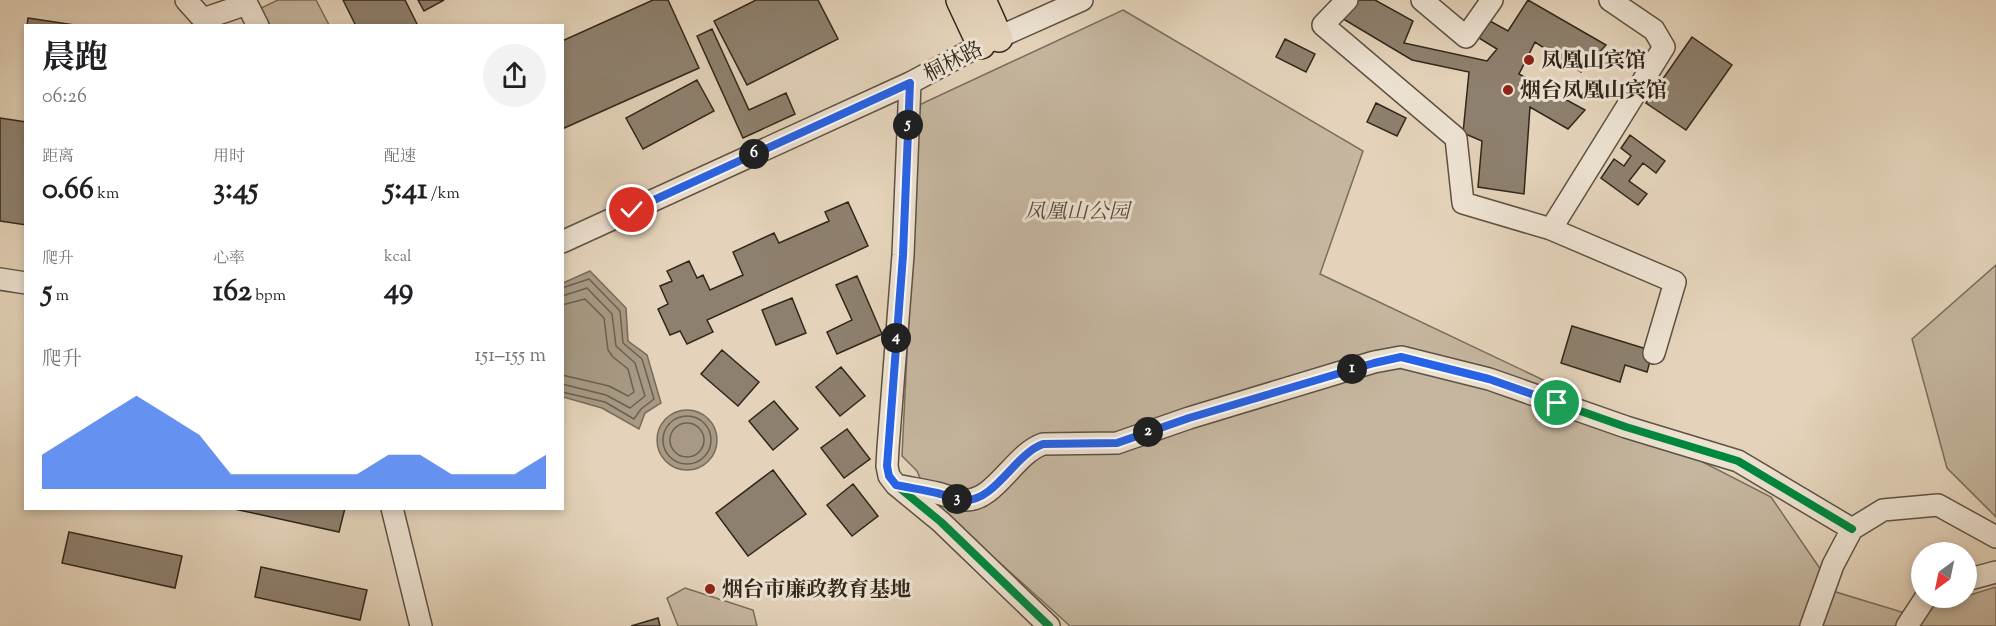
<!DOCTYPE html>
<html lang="zh">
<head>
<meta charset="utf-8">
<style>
	body { margin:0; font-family:"Sorts Mill Goudy","Noto Serif SC",serif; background:#f2f2f2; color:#202124; height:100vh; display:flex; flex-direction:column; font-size:22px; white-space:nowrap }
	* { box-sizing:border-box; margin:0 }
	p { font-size:20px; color:#757577 }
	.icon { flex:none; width:33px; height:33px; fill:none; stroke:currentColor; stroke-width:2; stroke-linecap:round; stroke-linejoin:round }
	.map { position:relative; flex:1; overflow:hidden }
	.panel { position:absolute; left:24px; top:24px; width:540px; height:486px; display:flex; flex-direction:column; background:#fff; border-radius:0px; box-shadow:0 3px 9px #0003 }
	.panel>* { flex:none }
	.needle { width:39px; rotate:213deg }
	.fabs { position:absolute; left:1911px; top:542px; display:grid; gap:12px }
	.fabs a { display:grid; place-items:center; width:66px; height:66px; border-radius:50%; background:#fff; box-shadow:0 3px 9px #0003; font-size:30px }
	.pin { position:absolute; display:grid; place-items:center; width:51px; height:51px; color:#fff; margin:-26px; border:3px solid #fff; border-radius:50%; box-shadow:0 2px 6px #0007 }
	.km { position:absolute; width:30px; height:30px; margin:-15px; border-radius:50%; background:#222; color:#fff; font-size:16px; line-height:30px; text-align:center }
	.round { display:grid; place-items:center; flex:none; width:63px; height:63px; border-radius:32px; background:#f2f2f2 }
	.summary { display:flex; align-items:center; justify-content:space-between; height:102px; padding:0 18px }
	h1 { font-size:33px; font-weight:700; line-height:45px }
	.stats { display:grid; grid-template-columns:repeat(3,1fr); gap:9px; height:102px; padding:6px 18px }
	.stats div { display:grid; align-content:center }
	.stats b { font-size:30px; font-weight:700 }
	.stats small { font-size:16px; font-weight:400 }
	.stats p { font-size:16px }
	.chart { height:168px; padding:12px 18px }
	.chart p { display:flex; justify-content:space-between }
	.chart svg { width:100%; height:108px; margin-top:6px; fill:#2563eb; opacity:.7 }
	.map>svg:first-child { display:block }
	.green { fill:#c5b69f; stroke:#7a6e5d; stroke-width:1.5 }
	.water { fill:#a79984; stroke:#776b5a; stroke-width:1.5 }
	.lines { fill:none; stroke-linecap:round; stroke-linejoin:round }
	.shore { stroke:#6c6050; stroke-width:1.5 }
	.building { fill:#8e806e; stroke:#30271b; stroke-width:1.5 }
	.minor-casing { stroke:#5d5243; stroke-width:24 }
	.major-casing { stroke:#30271b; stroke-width:30 }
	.minor { stroke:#ede2d2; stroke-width:21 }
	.major { stroke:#e4d3ba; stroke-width:27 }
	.cycleway-casing { stroke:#ede2d2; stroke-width:11 }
	.cycleway { stroke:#00873e; stroke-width:8 }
	.route-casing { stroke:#fff; stroke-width:12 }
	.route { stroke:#2563eb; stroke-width:8 }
	.poi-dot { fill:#8f2418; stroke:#ede2d2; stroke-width:2 }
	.labels { text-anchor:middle; stroke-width:6; stroke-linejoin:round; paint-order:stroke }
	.poi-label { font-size:21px; font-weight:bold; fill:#30271b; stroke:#ede2d2; text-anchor:start }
	.street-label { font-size:21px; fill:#30271b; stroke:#ede2d2 }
	.park-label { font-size:21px; font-style:italic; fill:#554b3c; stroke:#ede2d2 }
</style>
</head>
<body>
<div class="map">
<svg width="1996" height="626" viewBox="0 0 1996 626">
	<rect width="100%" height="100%" fill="#e4d3ba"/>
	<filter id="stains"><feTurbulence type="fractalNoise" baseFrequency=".00333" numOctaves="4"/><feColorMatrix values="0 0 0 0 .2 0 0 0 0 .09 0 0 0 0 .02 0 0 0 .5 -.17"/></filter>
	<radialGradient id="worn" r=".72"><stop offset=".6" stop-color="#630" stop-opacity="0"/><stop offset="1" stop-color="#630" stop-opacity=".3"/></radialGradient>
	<path class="green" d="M278 0H316L329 25H270L261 8Z
		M1123 10 1363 151 1320 274 1537 377 1771 497 1836 592 1908 614 1996 587V626H1070L929 499 917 471 902 456 919 105Z
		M1996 265V517L1947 468 1912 339Z
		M685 588 753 610 757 626H678L667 598Z"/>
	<path class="water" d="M590 271 626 308 628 341 647 355 661 403 645 413 639 429 602 408 563 397V283Z
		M657 440a30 30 0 1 1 60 0a30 30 0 1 1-60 0Z"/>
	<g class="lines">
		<path class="shore" d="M562 288 589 279 620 311 623 343 642 359 654 399 641 409 634 419 605 402 562 392
			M562 296 587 288 612 314 616 346 635 363 645 396 630 408 606 395 562 384
			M562 305 585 299 604 318 608 350 613 357 628 369 634 392 628 396 609 386 562 375
			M663 440a24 24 0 1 1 48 0a24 24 0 1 1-48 0Z
			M670 440a17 17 0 1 1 34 0a17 17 0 1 1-34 0Z"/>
	</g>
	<path class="building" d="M343 0H405L418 26H356Z
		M418 0H444L424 11Z
		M653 0H668L699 68 562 129V41Z
		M756 0H818L838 39 747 85 714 21Z
		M1354 0H1375L1413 21 1404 43 1487 61 1497 49 1479 38 1490 21 1508 31 1528 0 1606 45 1581 72 1535 42 1519 74 1585 110 1568 129 1530 107 1524 194 1478 187 1482 141 1463 133 1469 72 1412 60 1340 17Z
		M28 18 74 25V26H27Z
		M712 29 749 110 786 93 795 114 743 138 697 36Z
		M1692 37 1732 65 1686 130 1646 103Z
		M1285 39 1315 54 1306 72 1276 57Z
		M697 80 714 111 643 149 626 118Z
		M1376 103 1406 118 1397 136 1367 122Z
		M0 118 26 122V225L0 221Z
		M1630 135 1665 161 1656 173 1643 163 1629 181 1647 194 1638 205 1601 178 1614 159 1624 166 1631 156 1621 148Z
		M848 202 868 246 707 320 713 332 687 344 680 331 670 335 658 309 668 304 660 286 672 281 667 271 689 261 697 278 703 275 710 290 743 275 733 252 774 233 779 243 829 221 825 212Z
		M857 276 882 334 837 354 827 332 852 320 836 285Z
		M792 298 806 333 776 345 762 310Z
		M1572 326 1653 351 1647 372 1625 365 1620 382 1561 363Z
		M722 350 759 382 738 406 701 374Z
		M841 367 865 396 840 416 816 387Z
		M774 401 798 429 773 450 749 421Z
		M847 429 870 459 844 478 821 448Z
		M773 470 806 514 748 556 716 513Z
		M853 484 878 516 852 536 827 505Z
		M230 508H345L339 532Z
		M69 532 182 556 175 588 62 563Z
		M261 567 367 590 360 620 255 597Z
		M658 618 660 626H631Z"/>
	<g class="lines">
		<defs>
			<path id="minor" d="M186 0 203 19 247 4 258 26
				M1347 0 1323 25 1456 138 1463 203 1551 229
				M1422 0 1466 37 1492 0
				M1610 0 1654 30 1664 47 1551 229 1675 282 1654 353
				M910 83 903 255 888 448 887 466 889 476 896 485 941 522 1049 626
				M562 242 910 83 981 45 1082 0
				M0 279 26 283
				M896 485C910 488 924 490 937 493 946 495 956 500 965 500 995 501 1014 454 1043 444L1117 443 1189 418 1374 362 1401 357 1489 379 1626 427 1738 461 1852 529
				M392 508 421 626
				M1966 580 1996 572
				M1811 626 1833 565 1852 529 1883 510 1938 505 1996 537
				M1907 626 1926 597"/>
			<path id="major" d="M960 0 981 45
				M982 0 999 38"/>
		</defs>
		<use href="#minor" class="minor-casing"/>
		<use href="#major" class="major-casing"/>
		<use href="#minor" class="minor"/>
		<use href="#major" class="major"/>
		<defs>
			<path id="cycleway" d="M910 83 903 255 888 448 887 466 889 476 896 485 941 522 1049 626
				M896 485C910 488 924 490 937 493 946 495 956 500 965 500 995 501 1014 454 1043 444L1117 443 1189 418 1374 362 1401 357 1489 379 1626 427 1738 461 1852 529"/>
		</defs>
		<use href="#cycleway" class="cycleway-casing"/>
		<use href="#cycleway" class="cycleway"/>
	</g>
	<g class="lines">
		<defs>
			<path id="route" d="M632 210 910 83 903 255 887 466 889 476 896 485C910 488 924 490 937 493 946 495 956 500 965 500 995 501 1015 454 1043 444L1117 443 1189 418 1374 363 1401 357 1489 379 1557 403"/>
		</defs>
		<use href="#route" class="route-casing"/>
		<use href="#route" class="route"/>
	</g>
	<g class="poi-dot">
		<circle cx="1529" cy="60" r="6"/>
		<circle cx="1508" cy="90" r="6"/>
		<circle cx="710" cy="589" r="6"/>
	</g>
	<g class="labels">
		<g class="poi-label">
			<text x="1541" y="67">凤凰山宾馆</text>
			<text x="1520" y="97">烟台凤凰山宾馆</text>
			<text x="722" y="596">烟台市廉政教育基地</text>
		</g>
		<g class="street-label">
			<text transform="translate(953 61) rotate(-27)" y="7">桐林路</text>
		</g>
		<g class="park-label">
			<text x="1077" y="218">凤凰山公园</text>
		</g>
	</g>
	<rect width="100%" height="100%" filter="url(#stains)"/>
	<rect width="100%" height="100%" fill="url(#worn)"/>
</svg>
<div class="fabs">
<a><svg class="needle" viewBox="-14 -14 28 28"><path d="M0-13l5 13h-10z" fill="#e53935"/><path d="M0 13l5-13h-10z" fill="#757577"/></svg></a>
</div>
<div class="pin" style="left:1557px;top:403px;background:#1e9e55"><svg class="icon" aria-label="arrive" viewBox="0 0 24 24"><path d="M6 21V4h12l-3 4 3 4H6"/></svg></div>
<div class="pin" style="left:632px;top:210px;background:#d93025"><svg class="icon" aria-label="check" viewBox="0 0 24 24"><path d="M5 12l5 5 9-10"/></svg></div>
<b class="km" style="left:1352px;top:369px">1</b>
<b class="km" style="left:1148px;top:432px">2</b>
<b class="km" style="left:957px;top:499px">3</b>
<b class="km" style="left:896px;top:338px">4</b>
<b class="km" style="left:908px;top:125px">5</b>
<b class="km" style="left:754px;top:154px">6</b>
<section class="panel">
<div class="summary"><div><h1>晨跑</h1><p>06:26</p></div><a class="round"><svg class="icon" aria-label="share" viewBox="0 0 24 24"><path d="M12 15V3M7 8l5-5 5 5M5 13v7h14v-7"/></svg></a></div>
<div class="stats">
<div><p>距离</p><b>0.66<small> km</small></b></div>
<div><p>用时</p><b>3:45</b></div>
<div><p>配速</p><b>5:41<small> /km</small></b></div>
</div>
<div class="stats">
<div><p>爬升</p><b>5<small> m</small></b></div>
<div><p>心率</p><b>162<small> bpm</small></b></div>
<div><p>kcal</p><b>49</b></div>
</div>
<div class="chart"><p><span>爬升</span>151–155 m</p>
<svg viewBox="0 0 160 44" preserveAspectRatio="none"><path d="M0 44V30L10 22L20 14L30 6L40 14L50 22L60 38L70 38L80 38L90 38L100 38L110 30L120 30L130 38L140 38L150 38L160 30V44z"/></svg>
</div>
</section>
</div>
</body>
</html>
